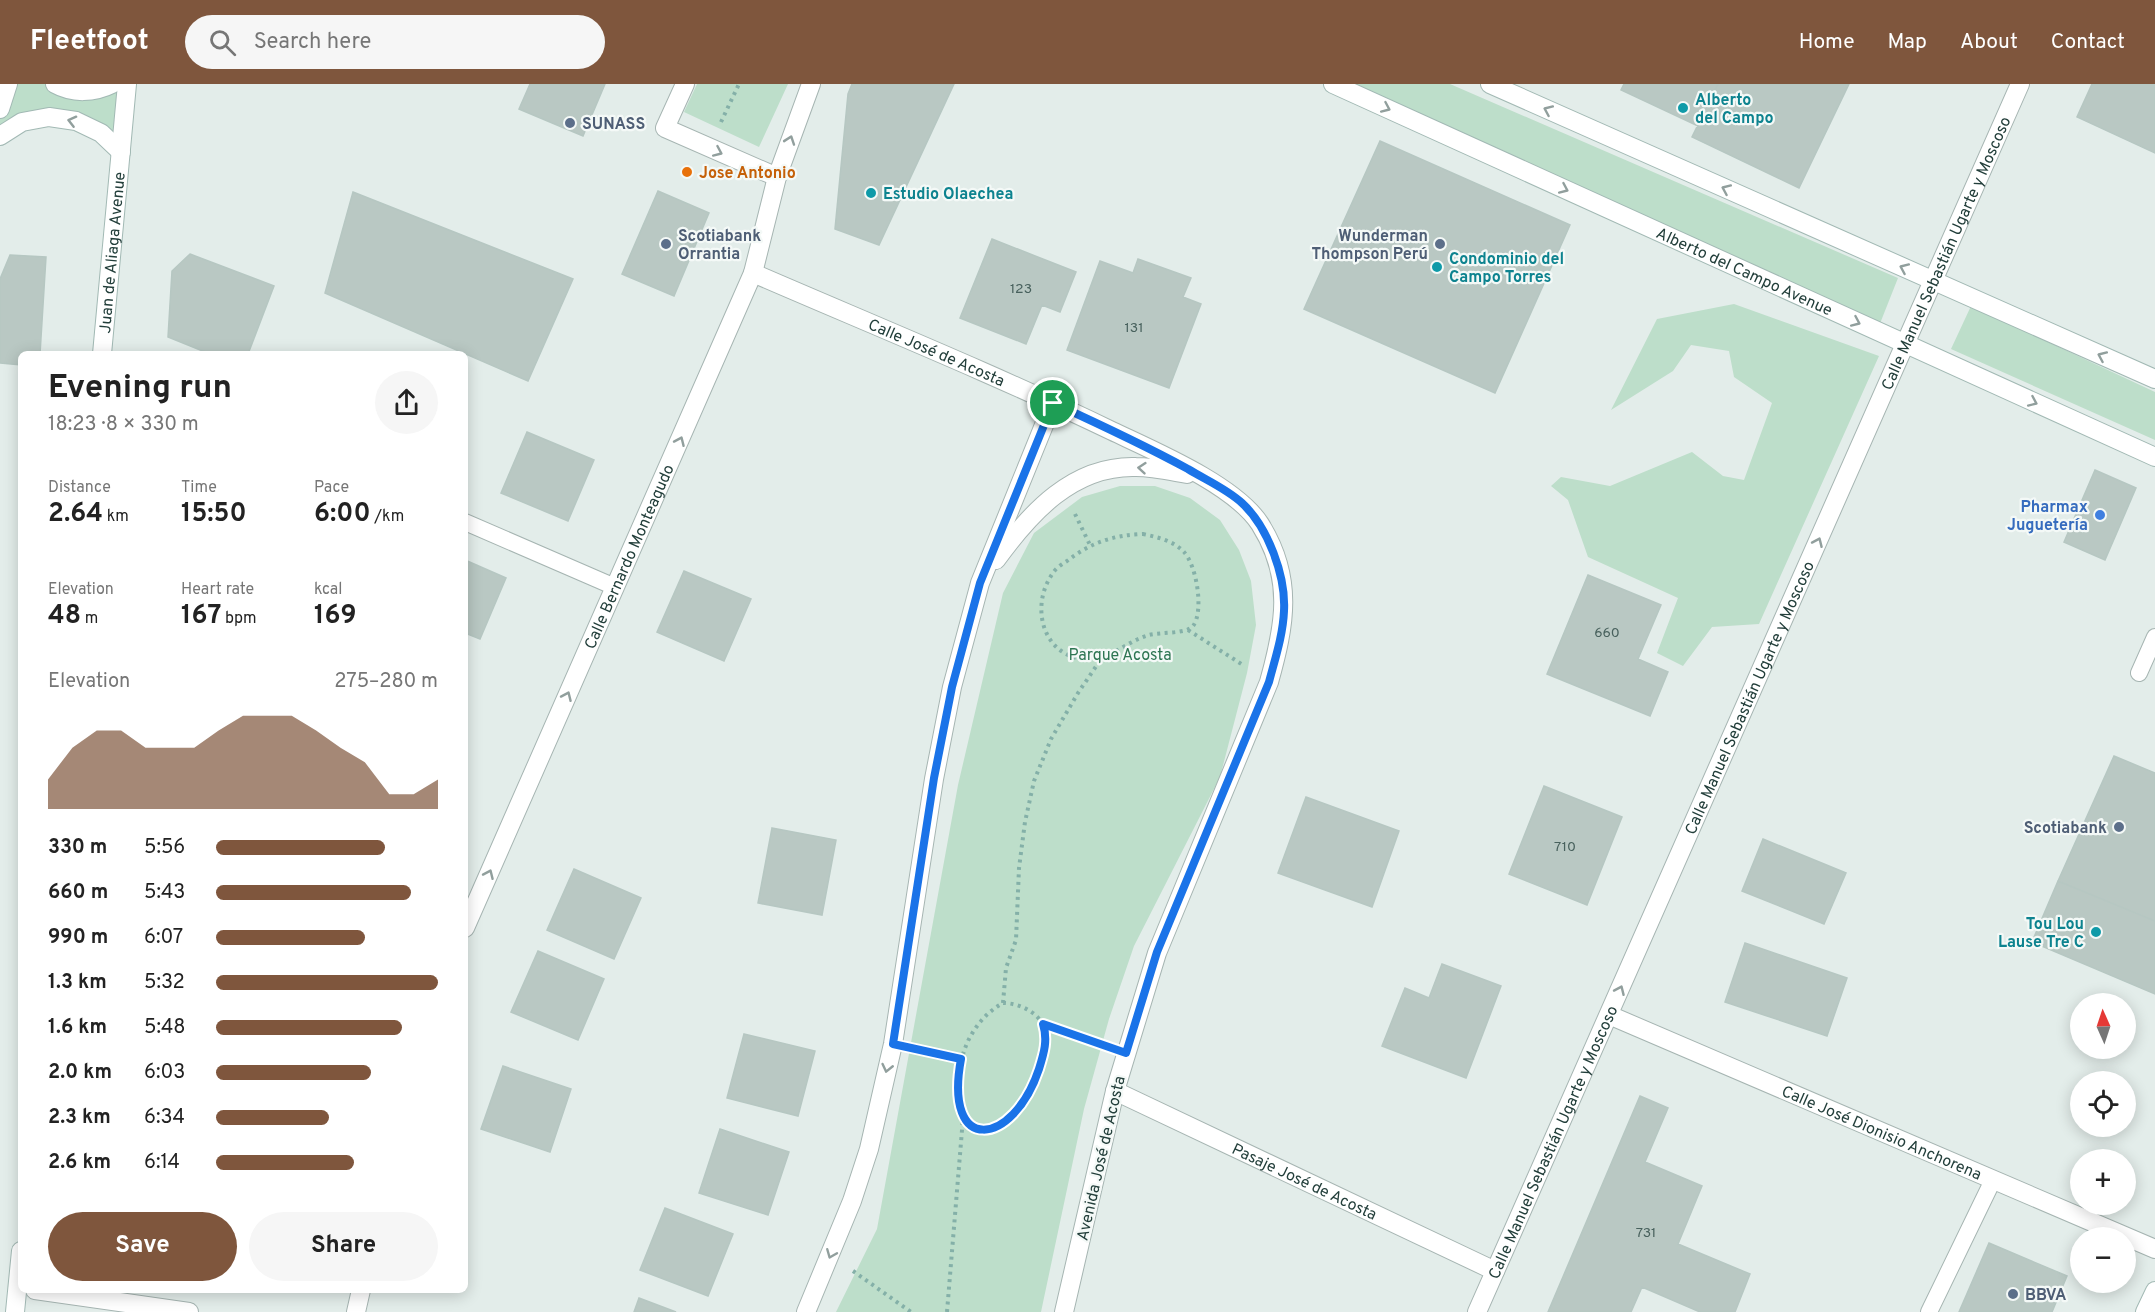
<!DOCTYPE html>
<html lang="en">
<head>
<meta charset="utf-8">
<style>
	body { margin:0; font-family:Overpass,sans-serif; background:#f6f6f6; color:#222; height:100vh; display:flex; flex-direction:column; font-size:22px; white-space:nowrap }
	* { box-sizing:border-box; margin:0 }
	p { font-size:20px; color:#767676 }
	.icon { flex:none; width:33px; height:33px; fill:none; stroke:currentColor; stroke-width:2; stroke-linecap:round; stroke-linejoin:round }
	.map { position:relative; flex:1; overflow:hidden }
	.drawer { position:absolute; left:18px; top:267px; width:450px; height:942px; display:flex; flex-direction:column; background:#fff; border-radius:9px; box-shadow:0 3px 15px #0003 }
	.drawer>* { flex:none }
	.needle { width:39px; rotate:357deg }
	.buttons { position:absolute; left:2070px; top:909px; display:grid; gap:12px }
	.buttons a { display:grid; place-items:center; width:66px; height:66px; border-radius:50%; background:#fff; box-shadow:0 3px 15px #0003; font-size:30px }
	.pin { position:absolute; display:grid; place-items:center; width:51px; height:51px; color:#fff; margin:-26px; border:3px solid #fff; border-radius:50%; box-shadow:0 2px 6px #0007 }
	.round { display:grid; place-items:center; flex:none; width:63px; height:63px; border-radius:32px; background:#f6f6f6 }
	.head { display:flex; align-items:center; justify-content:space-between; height:102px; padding:0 30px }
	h1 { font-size:33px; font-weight:700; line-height:45px }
	.figures { display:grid; grid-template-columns:repeat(3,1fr); gap:9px; height:102px; padding:6px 30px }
	.figures div { display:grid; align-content:center }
	.figures b { font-size:26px; font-weight:700 }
	.figures small { font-size:16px; font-weight:400 }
	.figures p { font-size:16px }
	.chart { height:168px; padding:12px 30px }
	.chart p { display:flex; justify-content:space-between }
	.chart svg { width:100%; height:108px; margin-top:6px; fill:#7f563d; opacity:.7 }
	.primary-button { display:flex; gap:12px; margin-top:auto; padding:12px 30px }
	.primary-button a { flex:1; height:69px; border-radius:36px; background:#7f563d; color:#fff; font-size:24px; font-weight:700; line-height:69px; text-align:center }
	.primary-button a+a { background:#f6f6f6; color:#222 }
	ul { padding:0 30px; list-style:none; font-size:20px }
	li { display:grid; grid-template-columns:96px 72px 1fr; align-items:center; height:45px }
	li i { height:15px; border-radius:8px; background:#7f563d }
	header { display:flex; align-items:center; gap:36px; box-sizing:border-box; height:84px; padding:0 30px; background:#7f563d; color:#fff }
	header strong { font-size:28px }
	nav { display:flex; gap:33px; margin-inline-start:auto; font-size:21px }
	.search { width:420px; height:54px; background:#f6f6f6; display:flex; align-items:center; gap:15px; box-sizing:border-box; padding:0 21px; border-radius:33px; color:#767676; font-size:22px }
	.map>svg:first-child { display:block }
	.green { fill:#bddeca }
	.building { fill:#b9c8c3; stroke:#b6c7c2; stroke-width:1.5 }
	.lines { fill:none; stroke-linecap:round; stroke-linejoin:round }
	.lane-casing { stroke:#a6b5b2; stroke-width:18 }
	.street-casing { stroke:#a6b5b2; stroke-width:20 }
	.secondary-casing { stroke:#a2b9b4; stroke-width:20 }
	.path { stroke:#84b0a8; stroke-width:4; stroke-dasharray:3 4.5; stroke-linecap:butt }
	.lane { stroke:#fff; stroke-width:16 }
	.street { stroke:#fff; stroke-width:18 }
	.secondary { stroke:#fff; stroke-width:18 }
	.oneway { stroke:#919f9d }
	.route-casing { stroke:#fff; stroke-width:12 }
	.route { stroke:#1a73e8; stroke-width:8 }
	.culture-dot { fill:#0f9aa8; stroke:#f4f9f7; stroke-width:2 }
	.service-dot { fill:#5c6f8a; stroke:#f4f9f7; stroke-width:2 }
	.food-dot { fill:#e8710a; stroke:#f4f9f7; stroke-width:2 }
	.shop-dot { fill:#3f7fe0; stroke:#f4f9f7; stroke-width:2 }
	.labels { text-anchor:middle; stroke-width:4.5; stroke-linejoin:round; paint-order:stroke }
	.number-label { font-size:14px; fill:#48615d }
	.culture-label { font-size:16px; font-weight:bold; fill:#0d838f; stroke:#f4f9f7; text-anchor:start }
	.service-label { font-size:16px; font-weight:bold; fill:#4e5e75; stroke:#f4f9f7; text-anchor:start }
	.food-label { font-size:16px; font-weight:bold; fill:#c56008; stroke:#f4f9f7; text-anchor:start }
	.street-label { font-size:16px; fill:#233f3b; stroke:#f4f9f7 }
	.shop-label { font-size:16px; font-weight:bold; fill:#366cbe; stroke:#f4f9f7; text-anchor:end }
	.park-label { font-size:16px; fill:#2d7552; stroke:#f4f9f7 }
</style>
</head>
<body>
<header>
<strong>Fleetfoot</strong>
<div class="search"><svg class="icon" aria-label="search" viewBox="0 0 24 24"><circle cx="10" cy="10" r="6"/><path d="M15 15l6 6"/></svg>Search here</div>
<nav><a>Home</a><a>Map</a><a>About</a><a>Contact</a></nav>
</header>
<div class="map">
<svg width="2155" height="1228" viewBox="0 0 2155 1228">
	<rect width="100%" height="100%" fill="#e3edea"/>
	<path class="green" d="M8 0H127L121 68 49 33 0 52V25Z
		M697 0H788L759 63 684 28Z
		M1348 0H1450L1898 194 1879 242Z
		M1734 220 1879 272 1759 540 1712 543 1683 582 1657 569 1678 514 1588 473 1568 416 1551 402 1561 393 1610 402 1692 368 1723 392 1744 396 1772 319 1734 293 1729 267 1691 261 1673 287 1611 326 1657 235Z
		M1971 222 2155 308V356L1951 265Z
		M1120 402H1155L1190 414 1220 436 1239 466 1251 497 1256 541 1247 589 1220 693 1134 862 1109 935 1084 1025 1041 1228H836L877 1145 958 701 1003 509 1034 449 1082 413Z"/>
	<path class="building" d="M530 0H605L583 52 519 25Z
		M852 0H954L879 161 835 145 848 10Z
		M1624 0H1718L1698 42 1621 6Z
		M1718 0H1849L1799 104 1692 53Z
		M2092 0H2155V69L2077 33Z
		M1380 57 1570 141 1495 309 1304 225Z
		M658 107 709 129 674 212 622 190Z
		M353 108 573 195 528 297 325 209Z
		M992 155 1076 188 1060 228 1042 221 1026 260 960 234Z
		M190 170 274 202 248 270H210L168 253 172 187Z
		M10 171 46 173 40 270H21V281L0 279V195Z
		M1138 175 1191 194 1183 213 1201 220 1169 304 1067 266 1100 177 1133 189Z
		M527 348 594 376 568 437 501 409Z
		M2095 386 2136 404 2105 476 2064 458Z
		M465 476 506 494 480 555 465 549Z
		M684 487 751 515 724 577 657 548Z
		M1588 491 1661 521 1638 575 1668 588 1650 632 1547 590Z
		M2114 672 2155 689V837L2058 797Z
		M1544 702 1622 733 1587 821 1509 790Z
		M1306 713 1399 747 1372 823 1278 789Z
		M772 744 836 756 822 831 758 819Z
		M1763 755 1846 789 1824 840 1742 807Z
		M574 785 641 814 614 875 547 846Z
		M2058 797 2155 837V910L2032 858Z
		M1745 859 1847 894 1827 952 1725 918Z
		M538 867 604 895 578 956 511 928Z
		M1442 880 1501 902 1466 994 1382 962 1405 904 1429 914Z
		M744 950 815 967 798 1032 727 1014Z
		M503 982 571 1005 550 1068 481 1045Z
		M1640 1012 1668 1024 1645 1078 1702 1102 1678 1160 1750 1190 1735 1228H1700L1642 1203 1631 1228H1548Z
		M720 1045 789 1068 768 1131 699 1109Z
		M665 1124 733 1150 708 1212 640 1186Z
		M1989 1159 2067 1192 2052 1228H1959Z
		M639 1214 676 1228H634Z"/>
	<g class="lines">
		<defs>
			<path id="lane" d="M465 438 615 503
				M2139 589 2155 553
				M1929 1228 1993 1096"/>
			<g id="street">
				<path d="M685 0 665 44 777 93"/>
				<path id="s1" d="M753 189C873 241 994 290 1112 347 1154 367 1235 401 1260 440 1294 494 1285 541 1269 598L1157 869 1115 1007 1064 1228"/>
				<path d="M996 476C1030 429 1073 381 1136 383 1153 383 1170 387 1187 390"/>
				<path id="s2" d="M465 844 753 189 777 93 811 0"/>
				<path id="s3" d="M1609 931 2155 1165"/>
				<path id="s4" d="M1115 1007 1495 1187"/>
				<path d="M35 1206 189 1228"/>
				<path d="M356 1228 361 1206"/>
				<path d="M806 1228 852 1117 869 1065 893 960 934 695 952 603 980 499 1053 319"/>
				<path id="s5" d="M1477 1228 2020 0"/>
			</g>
			<g id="secondary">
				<path d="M55 0C73 10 94 9 112 0"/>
				<path id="s6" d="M1333 0 2155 373"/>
				<path d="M1490 0 2155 295"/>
				<path d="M0 25 8 0"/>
				<path d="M0 52 22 38 49 33 76 37 101 49 121 68"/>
				<path id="s7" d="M102 270 127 0"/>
				<path d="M15 1228 21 1167"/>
				<path d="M2145 1228 2155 1207"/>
			</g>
		</defs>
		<use href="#lane" class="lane-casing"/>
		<use href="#street" class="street-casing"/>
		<use href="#secondary" class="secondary-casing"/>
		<path class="path" d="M721 38 739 0
			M1075 430 1090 461
			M1143 450C1157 453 1174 457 1184 468 1197 482 1204 528 1193 542 1187 550 1160 548 1149 551 1126 557 1106 580 1081 575 1040 568 1031 519 1053 489 1056 484 1062 480 1067 477 1090 459 1113 451 1143 450Z
			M1188 546 1243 581
			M1003 919 1006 884 1016 856 1019 784 1025 738 1034 697 1051 655 1078 609 1101 575
			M1003 919C1021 919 1045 931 1046 952 1049 979 1018 1045 987 1046 944 1047 957 978 969 955 977 940 987 928 1003 919Z
			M1043 940 1100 960
			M921 966 961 975
			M853 1187 911 1228
			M947 1228 963 1034"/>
		<use href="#lane" class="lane"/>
		<use href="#street" class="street"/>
		<use href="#secondary" class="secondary"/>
	</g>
	<defs><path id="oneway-chevron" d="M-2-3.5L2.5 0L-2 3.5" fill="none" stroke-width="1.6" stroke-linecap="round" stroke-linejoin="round" transform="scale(1.5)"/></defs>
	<g class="oneway">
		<use href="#oneway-chevron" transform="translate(1386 24) rotate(24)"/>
		<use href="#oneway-chevron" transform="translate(1548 26) rotate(-156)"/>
		<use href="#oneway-chevron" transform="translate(72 37) rotate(-166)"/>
		<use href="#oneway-chevron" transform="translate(790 56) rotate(-71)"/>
		<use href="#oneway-chevron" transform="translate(718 68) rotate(24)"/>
		<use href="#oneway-chevron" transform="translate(1564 105) rotate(24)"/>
		<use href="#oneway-chevron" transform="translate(1726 105) rotate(-156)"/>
		<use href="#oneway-chevron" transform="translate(1904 184) rotate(-156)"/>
		<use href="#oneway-chevron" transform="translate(1856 238) rotate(24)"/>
		<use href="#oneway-chevron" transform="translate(2102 272) rotate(-156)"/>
		<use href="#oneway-chevron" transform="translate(2033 318) rotate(24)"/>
		<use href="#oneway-chevron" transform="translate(680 357) rotate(-66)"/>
		<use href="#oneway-chevron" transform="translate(1142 384) rotate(-175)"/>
		<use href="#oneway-chevron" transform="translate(1818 458) rotate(-66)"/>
		<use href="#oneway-chevron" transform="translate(567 612) rotate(-66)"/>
		<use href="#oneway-chevron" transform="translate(489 790) rotate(-66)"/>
		<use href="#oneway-chevron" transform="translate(1620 906) rotate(-66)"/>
		<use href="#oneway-chevron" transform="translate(887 984) rotate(103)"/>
		<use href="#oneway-chevron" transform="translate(831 1170) rotate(112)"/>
	</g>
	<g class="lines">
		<defs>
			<path id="route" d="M1053 319C1099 340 1144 361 1188 385 1206 396 1227 405 1242 419 1268 443 1286 492 1284 527 1283 551 1275 575 1269 598L1157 868 1126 969 1043 940C1048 956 1044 969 1039 985 1013 1063 943 1072 961 975L893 960 934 694 952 603 980 499Z"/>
		</defs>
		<use href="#route" class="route-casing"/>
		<use href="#route" class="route"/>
	</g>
	<g class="culture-dot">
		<circle cx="1683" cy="24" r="6"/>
		<circle cx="871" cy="109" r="6"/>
		<circle cx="1437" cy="183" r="6"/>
		<circle cx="2096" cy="848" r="6"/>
	</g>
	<g class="service-dot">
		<circle cx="570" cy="39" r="6"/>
		<circle cx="666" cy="160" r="6"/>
		<circle cx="1440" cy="160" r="6"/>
		<circle cx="2119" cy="743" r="6"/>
		<circle cx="2013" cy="1210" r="6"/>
	</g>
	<circle class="food-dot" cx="687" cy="88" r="6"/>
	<circle class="shop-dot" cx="2100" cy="431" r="6"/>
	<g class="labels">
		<g class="number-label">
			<text x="1021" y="209">123</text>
			<text x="1134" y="248">131</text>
			<text x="1607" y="553">660</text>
			<text x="1565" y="767">710</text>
			<text x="1646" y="1153">731</text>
		</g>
		<g class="culture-label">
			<text x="1695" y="21">Alberto<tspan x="1695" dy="18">del Campo</tspan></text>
			<text x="883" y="115">Estudio Olaechea</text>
			<text x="1449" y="180">Condominio del<tspan x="1449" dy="18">Campo Torres</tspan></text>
			<text x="2084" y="845" text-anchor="end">Tou Lou<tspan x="2084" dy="18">Lause Tre C</tspan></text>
		</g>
		<g class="service-label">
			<text x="582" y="45">SUNASS</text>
			<text x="678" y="157">Scotiabank<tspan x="678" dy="18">Orrantia</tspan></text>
			<text x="1428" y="157" text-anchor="end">Wunderman<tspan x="1428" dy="18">Thompson Perú</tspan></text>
			<text x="2107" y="749" text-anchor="end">Scotiabank</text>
			<text x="2025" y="1216">BBVA</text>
		</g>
		<g class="food-label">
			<text x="699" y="94">Jose Antonio</text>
		</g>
		<g class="street-label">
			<text dy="6" stroke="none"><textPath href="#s7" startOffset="102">Juan de Aliaga Avenue</textPath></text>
			<text dy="6" stroke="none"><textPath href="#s5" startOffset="1158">Calle Manuel Sebastián Ugarte y Moscoso</textPath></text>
			<text dy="6" stroke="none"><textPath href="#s6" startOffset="452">Alberto del Campo Avenue</textPath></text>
			<text dy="6" stroke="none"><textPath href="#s1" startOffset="200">Calle José de Acosta</textPath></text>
			<text dy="6" stroke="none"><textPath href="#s2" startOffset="406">Calle Bernardo Monteagudo</textPath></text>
			<text dy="6" stroke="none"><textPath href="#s5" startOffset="672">Calle Manuel Sebastián Ugarte y Moscoso</textPath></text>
			<text dy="6" stroke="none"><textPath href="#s3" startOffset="297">Calle José Dionisio Anchorena</textPath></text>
			<text dy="6" stroke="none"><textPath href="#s5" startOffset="186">Calle Manuel Sebastián Ugarte y Moscoso</textPath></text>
			<text transform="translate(1100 1074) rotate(-77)" y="6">Avenida José de Acosta</text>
			<text dy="6" stroke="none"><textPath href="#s4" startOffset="210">Pasaje José de Acosta</textPath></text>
		</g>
		<g class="shop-label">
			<text x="2088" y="428">Pharmax<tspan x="2088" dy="18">Juguetería</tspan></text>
		</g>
		<g class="park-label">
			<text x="1120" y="576">Parque Acosta</text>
		</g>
	</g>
</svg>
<div class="buttons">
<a><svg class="needle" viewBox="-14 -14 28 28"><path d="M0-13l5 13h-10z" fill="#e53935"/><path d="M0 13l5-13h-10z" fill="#767676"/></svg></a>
<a><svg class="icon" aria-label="locate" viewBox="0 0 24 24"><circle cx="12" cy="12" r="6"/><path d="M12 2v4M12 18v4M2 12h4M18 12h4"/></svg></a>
<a>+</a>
<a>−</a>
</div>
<div class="pin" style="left:1053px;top:319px;background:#1e9e55"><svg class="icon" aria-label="arrive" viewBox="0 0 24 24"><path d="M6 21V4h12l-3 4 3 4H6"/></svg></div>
<section class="drawer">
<div class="head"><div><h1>Evening run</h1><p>18:23 · 8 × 330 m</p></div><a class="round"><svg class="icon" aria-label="share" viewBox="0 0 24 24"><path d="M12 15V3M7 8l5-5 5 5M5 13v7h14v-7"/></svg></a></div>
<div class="figures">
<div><p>Distance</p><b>2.64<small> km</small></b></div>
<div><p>Time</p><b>15:50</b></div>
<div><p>Pace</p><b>6:00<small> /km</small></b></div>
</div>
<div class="figures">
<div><p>Elevation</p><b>48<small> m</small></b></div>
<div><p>Heart rate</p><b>167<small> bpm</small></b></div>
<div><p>kcal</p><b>169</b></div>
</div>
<div class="chart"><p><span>Elevation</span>275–280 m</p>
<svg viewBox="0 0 160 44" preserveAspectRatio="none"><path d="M0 44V32L10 19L20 12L30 12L40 19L50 19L60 19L70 12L80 6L90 6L100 6L110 12L120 19L130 25L140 38L150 38L160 32V44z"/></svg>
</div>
<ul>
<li><b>330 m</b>5:56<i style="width:76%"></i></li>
<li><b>660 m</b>5:43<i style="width:88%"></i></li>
<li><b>990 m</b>6:07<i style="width:67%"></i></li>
<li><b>1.3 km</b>5:32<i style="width:100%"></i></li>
<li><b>1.6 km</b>5:48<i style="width:84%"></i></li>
<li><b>2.0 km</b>6:03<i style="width:70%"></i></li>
<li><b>2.3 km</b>6:34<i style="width:51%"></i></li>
<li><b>2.6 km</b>6:14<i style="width:62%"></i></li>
</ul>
<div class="primary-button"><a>Save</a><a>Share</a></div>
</section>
</div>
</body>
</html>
